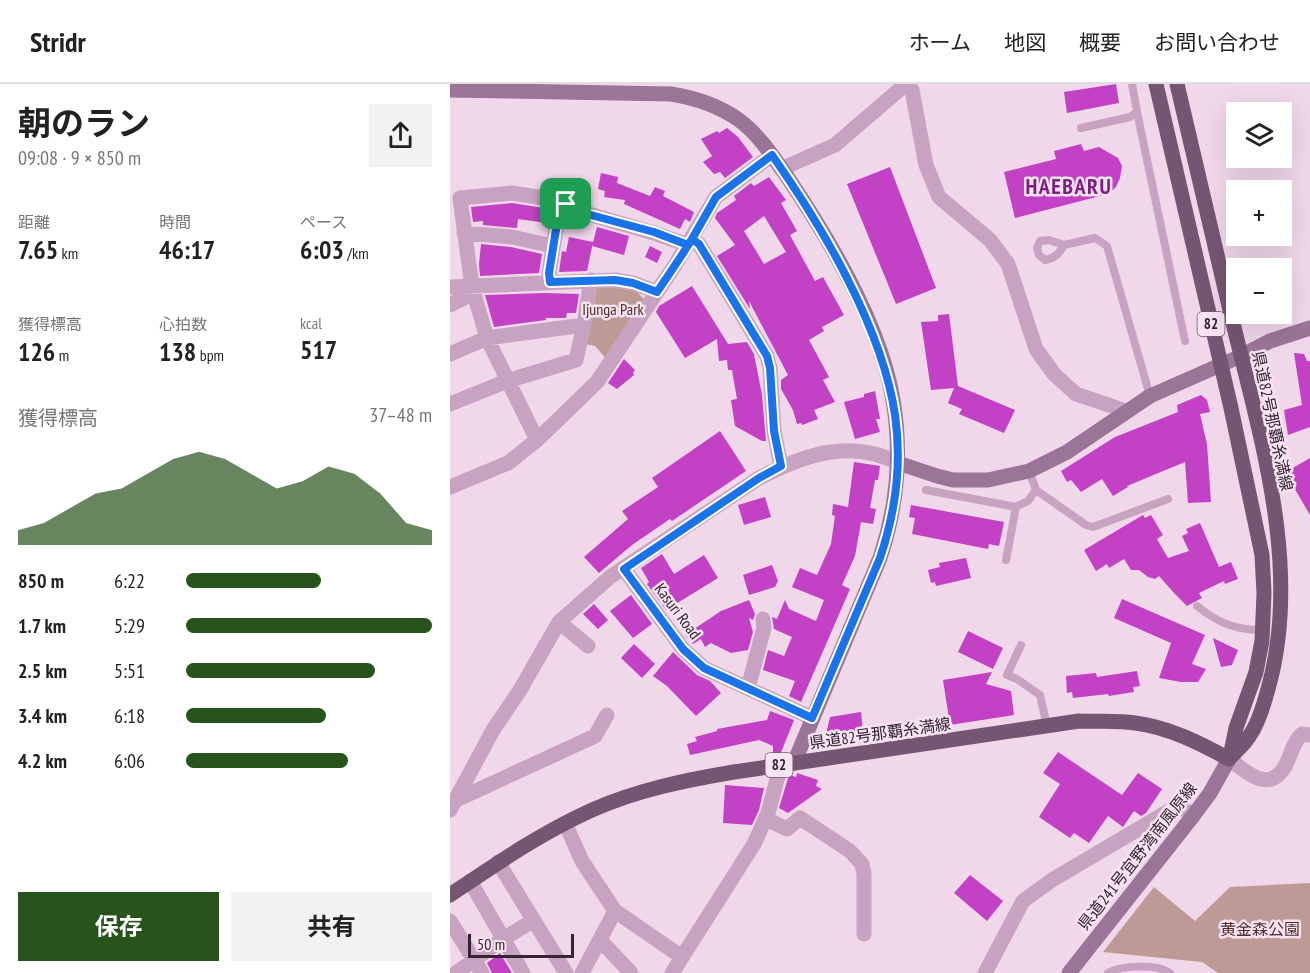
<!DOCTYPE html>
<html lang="ja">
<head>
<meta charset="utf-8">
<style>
	body { margin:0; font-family:"PT Sans Narrow","Noto Sans JP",sans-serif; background:#f2f2f2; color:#222; height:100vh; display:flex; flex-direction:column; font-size:22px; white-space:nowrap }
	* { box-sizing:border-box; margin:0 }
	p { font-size:20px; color:#767676 }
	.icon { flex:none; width:33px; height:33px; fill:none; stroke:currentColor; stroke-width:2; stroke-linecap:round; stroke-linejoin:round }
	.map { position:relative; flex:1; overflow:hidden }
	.sheet { display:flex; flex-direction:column; background:#fff; width:450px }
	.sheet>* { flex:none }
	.controls { position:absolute; left:776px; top:18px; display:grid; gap:12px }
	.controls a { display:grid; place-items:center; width:66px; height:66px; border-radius:0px; background:#fff; box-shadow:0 6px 24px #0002; font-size:30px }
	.scale { position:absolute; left:18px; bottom:15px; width:106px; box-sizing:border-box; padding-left:6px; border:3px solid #332532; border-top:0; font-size:16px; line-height:21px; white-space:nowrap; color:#332532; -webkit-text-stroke:4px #f8e3f2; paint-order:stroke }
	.pin { position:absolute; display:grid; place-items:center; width:51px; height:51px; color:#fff; margin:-26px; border-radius:12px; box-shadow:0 3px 9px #0006 }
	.round { display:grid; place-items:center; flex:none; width:63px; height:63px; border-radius:0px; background:#f2f2f2 }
	.head { display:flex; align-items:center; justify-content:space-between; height:102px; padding:0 18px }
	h1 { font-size:33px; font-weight:700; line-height:45px }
	.figures { display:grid; grid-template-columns:repeat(3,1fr); gap:9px; height:102px; padding:6px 18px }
	.figures div { display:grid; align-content:center }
	.figures b { font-size:26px; font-weight:700 }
	.figures small { font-size:16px; font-weight:400 }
	.figures p { font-size:16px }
	.chart { height:168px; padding:12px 18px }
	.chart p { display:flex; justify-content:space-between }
	.chart svg { width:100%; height:108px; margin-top:6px; fill:#27531c; opacity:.7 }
	.cta { display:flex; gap:12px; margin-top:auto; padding:12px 18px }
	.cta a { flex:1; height:69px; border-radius:0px; background:#27531c; color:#fff; font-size:24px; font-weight:700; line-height:69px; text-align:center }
	.cta a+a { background:#f2f2f2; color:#222 }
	ul { padding:0 18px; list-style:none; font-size:20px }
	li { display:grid; grid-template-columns:96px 72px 1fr; align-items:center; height:45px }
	li i { height:15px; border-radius:8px; background:#27531c }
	header { display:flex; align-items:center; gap:36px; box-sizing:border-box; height:84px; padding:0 30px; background:#fff; border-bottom:2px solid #e0e0e0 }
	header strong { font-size:28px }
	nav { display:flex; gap:33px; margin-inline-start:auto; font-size:21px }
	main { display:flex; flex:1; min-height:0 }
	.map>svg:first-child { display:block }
	.green { fill:#be9a97 }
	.building { fill:#c241c4; fill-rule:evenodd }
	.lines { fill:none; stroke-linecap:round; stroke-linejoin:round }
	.lane { stroke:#c8a3c1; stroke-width:8 }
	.street { stroke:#c8a3c1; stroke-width:15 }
	.secondary { stroke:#9b7597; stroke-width:15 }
	.primary { stroke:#755672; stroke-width:15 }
	.route-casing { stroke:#fff; stroke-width:12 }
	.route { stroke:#1a73e8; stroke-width:8 }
	.labels { text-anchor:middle; stroke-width:5; stroke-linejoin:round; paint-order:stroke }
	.shield { fill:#f8e3f2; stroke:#6e5e6c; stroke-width:1.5 }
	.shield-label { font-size:15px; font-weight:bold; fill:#332532 }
	.park-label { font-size:16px; fill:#502d29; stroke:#f8e3f2 }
	.street-label { font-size:16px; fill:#332532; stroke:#f8e3f2 }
	.district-label { font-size:22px; font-weight:bold; letter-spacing:1.5px; fill:#7e2080; stroke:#f8e3f2 }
</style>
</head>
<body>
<header>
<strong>Stridr</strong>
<nav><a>ホーム</a><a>地図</a><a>概要</a><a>お問い合わせ</a></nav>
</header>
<main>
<section class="sheet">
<div class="head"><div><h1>朝のラン</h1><p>09:08 · 9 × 850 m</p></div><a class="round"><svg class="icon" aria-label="share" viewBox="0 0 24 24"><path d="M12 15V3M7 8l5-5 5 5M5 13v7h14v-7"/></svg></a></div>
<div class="figures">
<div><p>距離</p><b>7.65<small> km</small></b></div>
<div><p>時間</p><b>46:17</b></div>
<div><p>ペース</p><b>6:03<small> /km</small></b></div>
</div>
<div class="figures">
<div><p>獲得標高</p><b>126<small> m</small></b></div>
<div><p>心拍数</p><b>138<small> bpm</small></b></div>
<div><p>kcal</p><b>517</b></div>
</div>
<div class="chart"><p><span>獲得標高</span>37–48 m</p>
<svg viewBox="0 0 160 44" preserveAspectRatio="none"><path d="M0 44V38L10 35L20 29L30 23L40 21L50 15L60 9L70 6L80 9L90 15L100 21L110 18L120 12L130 15L140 23L150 35L160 38V44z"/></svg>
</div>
<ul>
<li><b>850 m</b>6:22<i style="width:55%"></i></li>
<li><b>1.7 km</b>5:29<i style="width:100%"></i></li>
<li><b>2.5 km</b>5:51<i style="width:77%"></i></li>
<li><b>3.4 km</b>6:18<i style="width:57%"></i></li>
<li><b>4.2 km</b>6:06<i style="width:66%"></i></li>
</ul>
<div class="cta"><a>保存</a><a>共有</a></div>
</section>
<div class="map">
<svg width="860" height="889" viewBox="0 0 860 889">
	<rect width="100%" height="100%" fill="#f0d7e9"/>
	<path class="green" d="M149 201 186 207 194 215 157 276 145 262 135 260 145 206Z
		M860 799V889H768L752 878 653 868 704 803 745 837 780 803Z"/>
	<path class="building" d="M666 0 669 19 617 29 614 8Z
		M277 44 288 53 303 73 275 94 270 88 264 90 253 78 262 72 251 55 267 47 269 49Z
		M631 60 634 67 649 63 668 74 672 82 670 94 666 103 658 110 565 134 554 88 606 75 604 67Z
		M440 83 486 204 446 220 397 100Z
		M151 89 168 93 167 99 200 112 205 103 215 107 213 112 244 128 240 138 235 135 230 145 174 120 175 116 154 113 155 107 148 105Z
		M319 93 336 116 331 119 347 147 340 151 365 197 373 193 394 231 372 243 374 247 359 256 379 293 373 296 385 318 364 326 368 335 352 341 351 339 347 340 343 326 331 305V296L338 291 299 217 300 225 267 172 285 161 265 134 267 129 286 116 284 112 301 99 304 102ZM314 132 336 168 314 180 294 147Z
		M62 119 100 125 97 139 68 135 67 144 33 141V137L23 138 21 123Z
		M147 143 179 152 174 171 142 162Z
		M119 153 143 158 137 187 109 188 112 167 116 168Z
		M31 160 61 163 92 170 89 189 30 192 29 180Z
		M200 162 212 168 207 179 195 173Z
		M242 202 278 260 297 258 304 270 312 311 316 357H312L285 342 281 316 287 315 282 286H278L277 276 269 277 267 255 235 274 206 228 209 222Z
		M95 209 129 210 126 229H117L116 234H96V236L44 243 35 211Z
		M499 230 508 302 565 326 554 349 509 330 512 325 498 319 504 304 481 306 471 238 488 237V231Z
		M844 269 854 270 857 277H860V343L838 351 834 326 852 321Z
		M174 275 185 286 183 289 184 291 167 305 158 299Z
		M425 307 430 335H426L430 348 405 355 394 318 414 313V310Z
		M751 311 757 316 760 328 750 330 757 360 761 418 738 419 735 378 677 402 678 403 663 412 652 395 631 408 621 396 617 398 611 387 665 353 728 328 727 321Z
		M270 347 296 387 222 437 220 435 182 461 149 489 134 473 178 435 172 427 208 403 202 394Z
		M860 374V431L839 395 841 385Z
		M404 378 430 382 428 396H425L420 424 426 425 423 440 411 438 405 472 392 501 400 505 351 618 339 612 345 597 313 586 318 566 334 572 342 553 324 545 322 533 327 535 335 516 339 525 366 537 374 516 342 503 350 484 367 491 381 460 385 432 382 431 383 420 398 423Z
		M315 413 321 433 294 441 288 421Z
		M461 421 554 438 549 462 539 460 538 465 462 450 465 434 459 433Z
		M693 431 695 434 701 431 713 451 707 455 718 474 739 467 732 452 738 449 736 445 750 439 769 483 781 478 788 495 775 500 774 497 749 509 752 514 737 522 725 510 709 492 705 495 698 493 689 486H681L674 475 659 484 657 480 646 487 634 466Z
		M212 470 224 490 254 471 268 494 216 526 197 500 199 498 191 484Z
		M516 474 521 494 486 502 485 498 481 499 478 486 490 483 489 479Z
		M322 481 328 497 325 503 299 511 293 491Z
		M181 511 202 540 183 554 160 527Z
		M672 515 755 551 742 580 756 585 748 598H731L709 594 721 559 664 534Z
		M299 516 305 530 303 536 299 534 303 548 298 566 281 569 261 559 255 563 251 555 243 560 235 551 271 527Z
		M144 520 158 536 148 545 133 530Z
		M518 547 553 564 543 585 508 568Z
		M763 554 788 566 782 581 771 583Z
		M184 560 205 580 192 594 171 574Z
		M223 568 247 591 260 597 271 609 246 632 217 602 203 592Z
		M687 587 690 602 683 603 684 608 659 612 658 610 623 614 622 608 617 609 616 592 646 589 647 593Z
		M542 588 536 600 561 607 564 631 500 641 493 596Z
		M320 627 344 636 330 671 323 672V662L309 656 240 671 237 660 247 657 245 653 267 647V645L317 636Z
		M411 628 413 647 408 651 379 657 377 646 380 633Z
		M608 668 672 711 688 689 712 705 696 729 691 732 684 727 673 743 658 732 639 759 624 749 620 754 589 733 610 700 593 689Z
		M347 689 368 696 366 702 372 705 338 729 329 724 339 691 346 693Z
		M275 701 314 704 309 726 302 741 273 739Z
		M520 791 553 817 537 837 504 809Z
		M50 869 62 889H42L37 879Z"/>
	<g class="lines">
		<path class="lane" d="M687 28 735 257
			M631 44 680 33 687 28 682 0
			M614 161 599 156 590 157 587 164 589 171 595 176C605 174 609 170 614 161L645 154 657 162 700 312
			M579 387 586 406 636 441 643 443 718 415
			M476 406 566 423 578 417 586 406
			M556 476 566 423
			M747 522C768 539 786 546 812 546
			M571 561 557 591 567 595 590 611 597 642
			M658 889C671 881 707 880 720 889"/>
		<path class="street" d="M331 85 385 61 456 0 462 6 476 81 489 113 540 156 558 180 586 265 604 290 626 310 676 327
			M14 149 62 153 103 162
			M242 155 249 160 317 272 320 284 324 347 331 383
			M101 198 99 189 109 127 116 120
			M0 203 165 196 183 199 207 208
			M0 221 24 209
			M0 270 37 254 134 241
			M0 320 57 297 126 276 134 241 141 196
			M87 356 37 254 22 203 10 114 62 109 107 116 128 127 204 149 238 161
			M0 403 58 379 87 356 147 298 225 181 266 113 322 71
			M174 485 233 565 254 584 362 634
			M109 538 138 562
			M298 604 314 544 313 535
			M779 675C794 686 815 708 832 687 841 675 841 660 852 650L860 651
			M4 717 145 652 157 631
			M0 726 43 646 70 606 109 538 160 493 309 394C354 371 400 354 448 379
			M316 735 337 745 350 734 400 767 412 780 414 790V850
			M115 739 132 777 165 827 232 873
			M48 778 116 889
			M20 797 73 889
			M0 837 32 889
			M150 856 181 889
			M6 889 53 855 84 836
			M132 889 165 827
			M222 889 304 760 318 729 331 681
			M535 889 573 817 602 796 729 721 743 732"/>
		<path class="secondary" d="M0 6 221 10C246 14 268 21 289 36 308 50 322 71 336 91 378 153 431 242 443 316 452 369 447 423 430 474L344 679
			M448 379 487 392 503 396H538L579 387 617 368 700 312 791 272 820 257 860 244
			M619 889 743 732 760 709 779 675"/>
		<path class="primary" d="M706 0 781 324 812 471 814 509 812 557 806 588 786 644 780 673
			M727 0C746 79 764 159 783 239 811 355 852 486 818 605 814 620 809 638 800 651 795 660 786 667 779 675
			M0 811C46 780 91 749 142 726 187 706 236 696 284 688L629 637C647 638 666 636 685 639 718 643 750 659 779 675"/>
	</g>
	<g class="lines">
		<defs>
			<path id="route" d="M116 120 137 130 204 148 238 161 242 155 249 160 317 272 320 284 324 347 331 382 309 394 174 485 233 565 254 584 362 634 430 474C465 370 446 291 398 196 376 152 350 111 322 71L266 113 242 155C231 173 219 190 207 208L183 199 165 196 100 198 99 189 109 127 116 120"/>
		</defs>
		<use href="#route" class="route-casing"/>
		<use href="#route" class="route"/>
	</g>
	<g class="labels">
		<g class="shield">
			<rect x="747.5" y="228" width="27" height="24" rx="4.5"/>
			<rect x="315.5" y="669" width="27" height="24" rx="4.5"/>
		</g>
		<g class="shield-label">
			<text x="761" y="245">82</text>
			<text x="329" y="686">82</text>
		</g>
		<g class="park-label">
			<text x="163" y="231">Ijunga Park</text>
			<text x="810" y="851">黄金森公園</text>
		</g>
		<g class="street-label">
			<text transform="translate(823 337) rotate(78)" y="6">県道82号那覇糸満線</text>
			<text transform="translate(228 527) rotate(53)" y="6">Kasuri Road</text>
			<text transform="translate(430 649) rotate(-8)" y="6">県道82号那覇糸満線</text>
			<text transform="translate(687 772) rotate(-52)" y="6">県道241号宜野湾南風原線</text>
		</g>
		<g class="district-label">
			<text x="619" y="110">HAEBARU</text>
		</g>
	</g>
</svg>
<div class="controls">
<a><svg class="icon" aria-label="layers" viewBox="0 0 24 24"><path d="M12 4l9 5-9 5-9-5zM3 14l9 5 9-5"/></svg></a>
<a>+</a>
<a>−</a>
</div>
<div class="scale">50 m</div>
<div class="pin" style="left:116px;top:120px;background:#1e9e55"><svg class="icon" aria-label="arrive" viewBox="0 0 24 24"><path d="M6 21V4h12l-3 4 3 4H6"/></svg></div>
</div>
</main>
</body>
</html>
